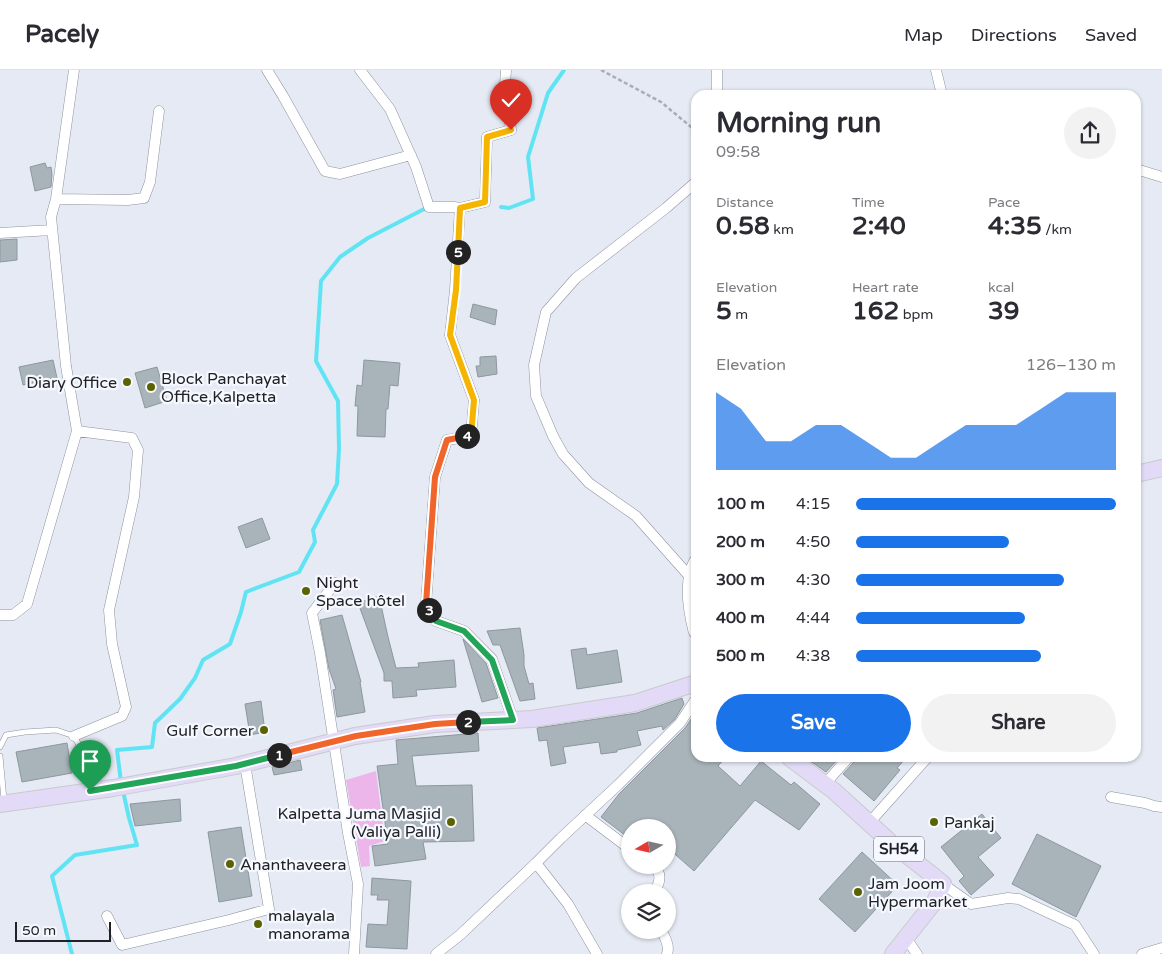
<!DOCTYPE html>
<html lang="en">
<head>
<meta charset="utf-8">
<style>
	body { margin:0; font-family:"Varela Round",sans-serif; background:#f2f2f3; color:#2b2b33; height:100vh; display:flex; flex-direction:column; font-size:19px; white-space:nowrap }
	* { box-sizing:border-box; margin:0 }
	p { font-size:16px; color:#7c7c81 }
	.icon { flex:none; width:28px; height:28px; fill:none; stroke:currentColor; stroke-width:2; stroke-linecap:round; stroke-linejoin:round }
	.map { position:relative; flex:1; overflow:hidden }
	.drawer { position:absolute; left:691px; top:20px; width:450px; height:672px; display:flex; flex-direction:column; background:#fff; border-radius:15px; box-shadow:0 1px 4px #0004 }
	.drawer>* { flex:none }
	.needle { width:32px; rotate:261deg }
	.buttons { position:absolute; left:621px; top:749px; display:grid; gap:10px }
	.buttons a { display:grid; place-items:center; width:55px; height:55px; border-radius:50%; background:#fff; box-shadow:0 1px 4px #0004; font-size:25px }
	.scale { position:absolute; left:15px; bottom:12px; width:96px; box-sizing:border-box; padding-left:5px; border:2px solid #202226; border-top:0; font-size:14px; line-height:18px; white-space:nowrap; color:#202226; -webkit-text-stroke:4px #f5f8fe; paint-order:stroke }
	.pin { position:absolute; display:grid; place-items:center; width:42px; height:42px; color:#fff; margin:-51px -21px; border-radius:50% 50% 50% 0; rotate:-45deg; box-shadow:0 0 5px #0007 }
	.pin .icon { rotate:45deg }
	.km { position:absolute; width:25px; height:25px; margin:-12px; border-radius:50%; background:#222; color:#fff; font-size:14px; line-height:25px; text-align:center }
	.round { display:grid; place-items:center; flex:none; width:52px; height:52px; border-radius:26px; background:#f2f2f3 }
	.overview { display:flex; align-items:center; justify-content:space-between; height:85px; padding:0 25px }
	h1 { font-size:28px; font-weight:700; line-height:38px }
	.metrics { display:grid; grid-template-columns:repeat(3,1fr); gap:8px; height:85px; padding:5px 25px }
	.metrics div { display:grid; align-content:center }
	.metrics b { font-size:25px; font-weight:700 }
	.metrics small { font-size:14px; font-weight:400 }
	.metrics p { font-size:14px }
	.chart { height:140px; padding:10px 25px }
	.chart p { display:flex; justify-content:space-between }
	.chart svg { width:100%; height:90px; margin-top:5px; fill:#1a73e8; opacity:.7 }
	.cta { display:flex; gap:10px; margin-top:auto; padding:10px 25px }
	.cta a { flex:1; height:58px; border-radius:30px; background:#1a73e8; color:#fff; font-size:20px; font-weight:700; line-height:58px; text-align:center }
	.cta a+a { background:#f2f2f3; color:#2b2b33 }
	ul { padding:0 25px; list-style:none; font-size:16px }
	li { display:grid; grid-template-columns:80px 60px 1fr; align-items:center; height:38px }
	li i { height:12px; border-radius:6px; background:#1a73e8 }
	header { display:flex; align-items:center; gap:30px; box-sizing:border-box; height:70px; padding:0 25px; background:#fff; border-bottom:1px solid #e1e1e2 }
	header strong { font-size:24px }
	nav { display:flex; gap:28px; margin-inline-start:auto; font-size:18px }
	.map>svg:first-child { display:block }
	.green { fill:#edb6eb }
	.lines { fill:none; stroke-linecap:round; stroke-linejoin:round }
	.stream { stroke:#60e4f4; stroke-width:4 }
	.building { fill:#a8b3ba; stroke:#8d979e }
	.lane-casing { stroke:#8f939d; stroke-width:6 }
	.street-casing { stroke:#8f939d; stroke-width:11 }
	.secondary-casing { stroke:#8f939d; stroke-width:16 }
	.primary-casing { stroke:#c9cacb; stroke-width:18 }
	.path { stroke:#aaadb6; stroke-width:2.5; stroke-dasharray:4 2.5; stroke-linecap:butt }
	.lane { stroke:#fff; stroke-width:5 }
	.street { stroke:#fff; stroke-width:10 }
	.secondary { stroke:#fff; stroke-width:15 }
	.primary { stroke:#e2daf7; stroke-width:16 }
	.split-1-casing { stroke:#fff; stroke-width:10 }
	.split-2-casing { stroke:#fff; stroke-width:10 }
	.split-3-casing { stroke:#fff; stroke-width:10 }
	.split-4-casing { stroke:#fff; stroke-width:10 }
	.split-5-casing { stroke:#fff; stroke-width:10 }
	.split-6-casing { stroke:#fff; stroke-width:10 }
	.split-1 { stroke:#22a559; stroke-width:6 }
	.split-2 { stroke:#f0652b; stroke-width:6 }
	.split-3 { stroke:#22a559; stroke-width:6 }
	.split-4 { stroke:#f0652b; stroke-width:6 }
	.split-5 { stroke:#f5b400; stroke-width:6 }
	.split-6 { stroke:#f5b400; stroke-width:6 }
	.poi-dot { fill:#5a6300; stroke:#f5f8fe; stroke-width:2 }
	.labels { text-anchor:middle; stroke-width:4.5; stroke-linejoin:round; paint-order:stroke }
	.shield { fill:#f5f8fe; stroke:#606267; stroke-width:1 }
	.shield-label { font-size:15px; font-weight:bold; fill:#202226 }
	.poi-label { font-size:16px; fill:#202226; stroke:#f5f8fe; text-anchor:start }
</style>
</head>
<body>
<header>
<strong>Pacely</strong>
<nav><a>Map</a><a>Directions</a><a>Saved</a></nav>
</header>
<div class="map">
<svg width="1162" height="884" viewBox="0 0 1162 884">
	<rect width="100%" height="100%" fill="#e6eaf5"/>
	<path class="green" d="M376 701 385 771 369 776 370 796 361 797 346 710Z"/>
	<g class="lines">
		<path class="stream" d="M501 137 509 138 533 129 528 87 548 23 564 0
			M121 712 117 680 152 677 155 653 180 629 195 608 203 590 230 574 241 542 246 522 299 502 315 472 313 460 337 414 339 379 338 331 316 291 321 211 340 187 368 168 428 137
			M72 884 52 806 75 785 137 775 129 748 123 721"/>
	</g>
	<path class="building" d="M45 93 47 98 51 97 52 104 51 117 35 121 30 97Z
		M17 169V190L0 192V170Z
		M473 234 497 240 495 255 470 247Z
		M496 286 497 304 478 307 476 296H480V287Z
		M53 290 57 308 23 315 19 297Z
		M364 290 400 293 398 316 390 315 388 339H386L385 367 357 366 358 336H355L357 315 362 316Z
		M157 297 167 331 145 338 135 303Z
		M262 448 270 469 246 478 238 457Z
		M379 526 388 567 396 598 419 597 418 593 454 590 456 617 416 620 417 626 393 628 392 611H384V603L358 533Z
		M342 545 361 612H360L365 642 337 647 333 620 336 619 329 599 320 550Z
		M520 558 524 585V596L529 614 533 613 535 629 520 631 500 575H493L487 561Z
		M463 569 486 593 498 628 482 632Z
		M586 578 587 585 617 580 622 612 577 619 571 580Z
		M682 628 684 634 675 649 663 660 662 656 637 661 641 675 617 680V682L601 684 599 672 563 677 566 693 551 696 547 670 539 671 537 658 637 643Z
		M261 631 265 662 250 665 245 634Z
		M694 645 696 647V688H725L718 696 740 716 761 691 791 715 794 712 820 734 799 760 755 730 694 801 668 778V758H630V769L601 747 619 724 685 658Z
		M478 663 479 681 412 686 416 716 472 715 474 771 423 772 426 789 375 796 372 776 388 774 377 696 398 694 396 670Z
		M67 673 72 703 22 712 16 682Z
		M806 688H839L826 702Z
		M855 688H906L897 698 900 700 874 731 843 704 853 693Z
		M300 690 302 700 274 705 272 697Z
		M180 729 181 751 135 756 130 734Z
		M982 744 1001 768 978 787 994 805 971 825 959 811 964 806 941 777Z
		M241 757 252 826 219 832 208 762Z
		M1037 764 1101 796 1076 847 1012 814Z
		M862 782 898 815 855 862 819 829Z
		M372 808 411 811 407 879 366 877 368 854 387 855 389 830H377L378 825H371Z"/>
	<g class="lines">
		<defs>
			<path id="lane" d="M0 677 6 665 25 662 56 660 74 666 88 691 90 718
				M0 686 4 730"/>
			<path id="street" d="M267 0 283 26 325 101 340 104 411 85
				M360 0 390 39 416 97 429 137H454L460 138 485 132 487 67 511 60 505 15 506 0
				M936 0 942 25
				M717 25V0
				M1136 99 1162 107
				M56 129 128 130 144 128 150 112 159 41
				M460 138 455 220 450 265 474 330 471 366 447 370 435 407 426 534 436 551 464 561 492 589 513 650
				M0 163 52 160
				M691 508 636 446 589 413 563 384 553 366 536 326 534 295 546 242 576 208 666 138 696 112
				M335 513 312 543 320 583 348 763 358 814 354 884
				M0 545H13L27 534 77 361 66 296 51 147 56 129 74 0
				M74 666 122 646 126 637 112 574 109 540 134 427 138 380 132 368 77 361
				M825 714 848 688
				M1111 727 1145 733 1154 736 1162 737
				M585 745 630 779
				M869 753 927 688
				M536 793 568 834 597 884
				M652 795C663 803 660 813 654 822
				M943 814 971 834 1008 828 1019 829 1075 855 1094 884
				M107 846 122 875 229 850 269 839 245 694
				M661 860C665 867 670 876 667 884
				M906 868 917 884
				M436 884 460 865 536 793 561 768 618 715 680 653 696 629
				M1142 884 1162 878"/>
			<path id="secondary" d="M696 493C686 512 691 541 696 561"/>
			<path id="primary" d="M1136 404 1162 398
				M790 688 834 721 890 772 931 804 943 814 935 831 893 884
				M0 734 113 718 236 696 355 666 435 654 532 649 635 633 696 613"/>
		</defs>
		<use href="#lane" class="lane-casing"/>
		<use href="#street" class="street-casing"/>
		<use href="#secondary" class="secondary-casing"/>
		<use href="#primary" class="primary-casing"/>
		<path class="path" d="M601 0 661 32 696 61"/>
		<use href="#lane" class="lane"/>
		<use href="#street" class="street"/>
		<use href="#secondary" class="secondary"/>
		<use href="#primary" class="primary"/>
	</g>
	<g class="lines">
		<defs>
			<path id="split-1" d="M90 721 236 696 279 685"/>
			<path id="split-2" d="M279 685 356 666 435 654 468 652"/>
			<path id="split-3" d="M429 540 436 551 464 561 492 590 513 650 468 652"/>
			<path id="split-4" d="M429 540 426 534 435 407 447 370 467 366"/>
			<path id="split-5" d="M458 182 456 220 450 265 474 330 471 366H467"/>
			<path id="split-6" d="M458 182 460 138 485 132 487 67 511 60"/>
		</defs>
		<use href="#split-1" class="split-1-casing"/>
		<use href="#split-2" class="split-2-casing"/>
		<use href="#split-3" class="split-3-casing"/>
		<use href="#split-4" class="split-4-casing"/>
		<use href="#split-5" class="split-5-casing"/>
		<use href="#split-6" class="split-6-casing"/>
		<use href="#split-1" class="split-1"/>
		<use href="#split-2" class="split-2"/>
		<use href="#split-3" class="split-3"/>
		<use href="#split-4" class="split-4"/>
		<use href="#split-5" class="split-5"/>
		<use href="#split-6" class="split-6"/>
	</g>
	<g class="poi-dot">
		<circle cx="127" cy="312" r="5"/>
		<circle cx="151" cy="317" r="5"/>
		<circle cx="306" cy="521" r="5"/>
		<circle cx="264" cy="660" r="5"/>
		<circle cx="451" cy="752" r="5"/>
		<circle cx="934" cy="752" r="5"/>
		<circle cx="230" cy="794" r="5"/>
		<circle cx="858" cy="822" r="5"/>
		<circle cx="258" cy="854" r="5"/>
	</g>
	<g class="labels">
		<rect class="shield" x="874" y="766.5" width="50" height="25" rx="4"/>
		<g class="shield-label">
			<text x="899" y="784">SH54</text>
		</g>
		<g class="poi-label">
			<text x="161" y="314">Block Panchayat<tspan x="161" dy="18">Office,Kalpetta</tspan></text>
			<text x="117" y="318" text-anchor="end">Diary Office</text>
			<text x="316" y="518">Night<tspan x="316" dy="18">Space hôtel</tspan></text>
			<text x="254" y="666" text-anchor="end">Gulf Corner</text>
			<text x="441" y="749" text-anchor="end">Kalpetta Juma Masjid<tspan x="441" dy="18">(Valiya Palli)</tspan></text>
			<text x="944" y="758">Pankaj</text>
			<text x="240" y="800">Ananthaveera</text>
			<text x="868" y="819">Jam Joom<tspan x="868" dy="18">Hypermarket</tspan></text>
			<text x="268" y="851">malayala<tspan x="268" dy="18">manorama</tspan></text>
		</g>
	</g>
</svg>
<div class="buttons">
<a><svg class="needle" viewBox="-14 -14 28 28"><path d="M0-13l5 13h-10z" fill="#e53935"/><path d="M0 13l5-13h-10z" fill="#7c7c81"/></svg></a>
<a><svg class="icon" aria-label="layers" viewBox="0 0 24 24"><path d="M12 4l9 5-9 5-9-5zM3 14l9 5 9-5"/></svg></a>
</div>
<div class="scale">50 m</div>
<div class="pin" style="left:90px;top:721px;background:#1e9e55"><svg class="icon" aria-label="arrive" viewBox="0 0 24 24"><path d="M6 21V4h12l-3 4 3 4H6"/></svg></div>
<div class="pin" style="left:511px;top:60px;background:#d93025"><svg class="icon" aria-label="check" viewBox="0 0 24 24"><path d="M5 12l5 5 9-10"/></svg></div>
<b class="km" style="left:279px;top:685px">1</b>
<b class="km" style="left:468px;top:652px">2</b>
<b class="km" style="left:429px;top:540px">3</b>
<b class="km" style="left:467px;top:366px">4</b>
<b class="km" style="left:458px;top:182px">5</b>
<section class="drawer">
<div class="overview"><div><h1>Morning run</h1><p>09:58</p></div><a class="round"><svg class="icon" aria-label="share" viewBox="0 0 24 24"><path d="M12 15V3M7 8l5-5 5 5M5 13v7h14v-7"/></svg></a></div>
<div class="metrics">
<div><p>Distance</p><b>0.58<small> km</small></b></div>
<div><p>Time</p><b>2:40</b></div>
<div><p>Pace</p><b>4:35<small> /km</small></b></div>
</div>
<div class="metrics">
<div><p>Elevation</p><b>5<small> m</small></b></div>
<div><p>Heart rate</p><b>162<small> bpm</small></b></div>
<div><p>kcal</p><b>39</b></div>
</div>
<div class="chart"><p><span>Elevation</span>126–130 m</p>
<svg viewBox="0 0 160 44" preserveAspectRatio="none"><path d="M0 44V6L10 14L20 30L30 30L40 22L50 22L60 30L70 38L80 38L90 30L100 22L110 22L120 22L130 14L140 6L150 6L160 6V44z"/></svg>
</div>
<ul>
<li><b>100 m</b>4:15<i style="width:100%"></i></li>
<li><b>200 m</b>4:50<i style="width:59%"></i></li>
<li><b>300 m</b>4:30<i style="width:80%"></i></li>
<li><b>400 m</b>4:44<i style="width:65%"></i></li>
<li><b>500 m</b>4:38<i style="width:71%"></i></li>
</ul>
<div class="cta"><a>Save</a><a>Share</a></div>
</section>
</div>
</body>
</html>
